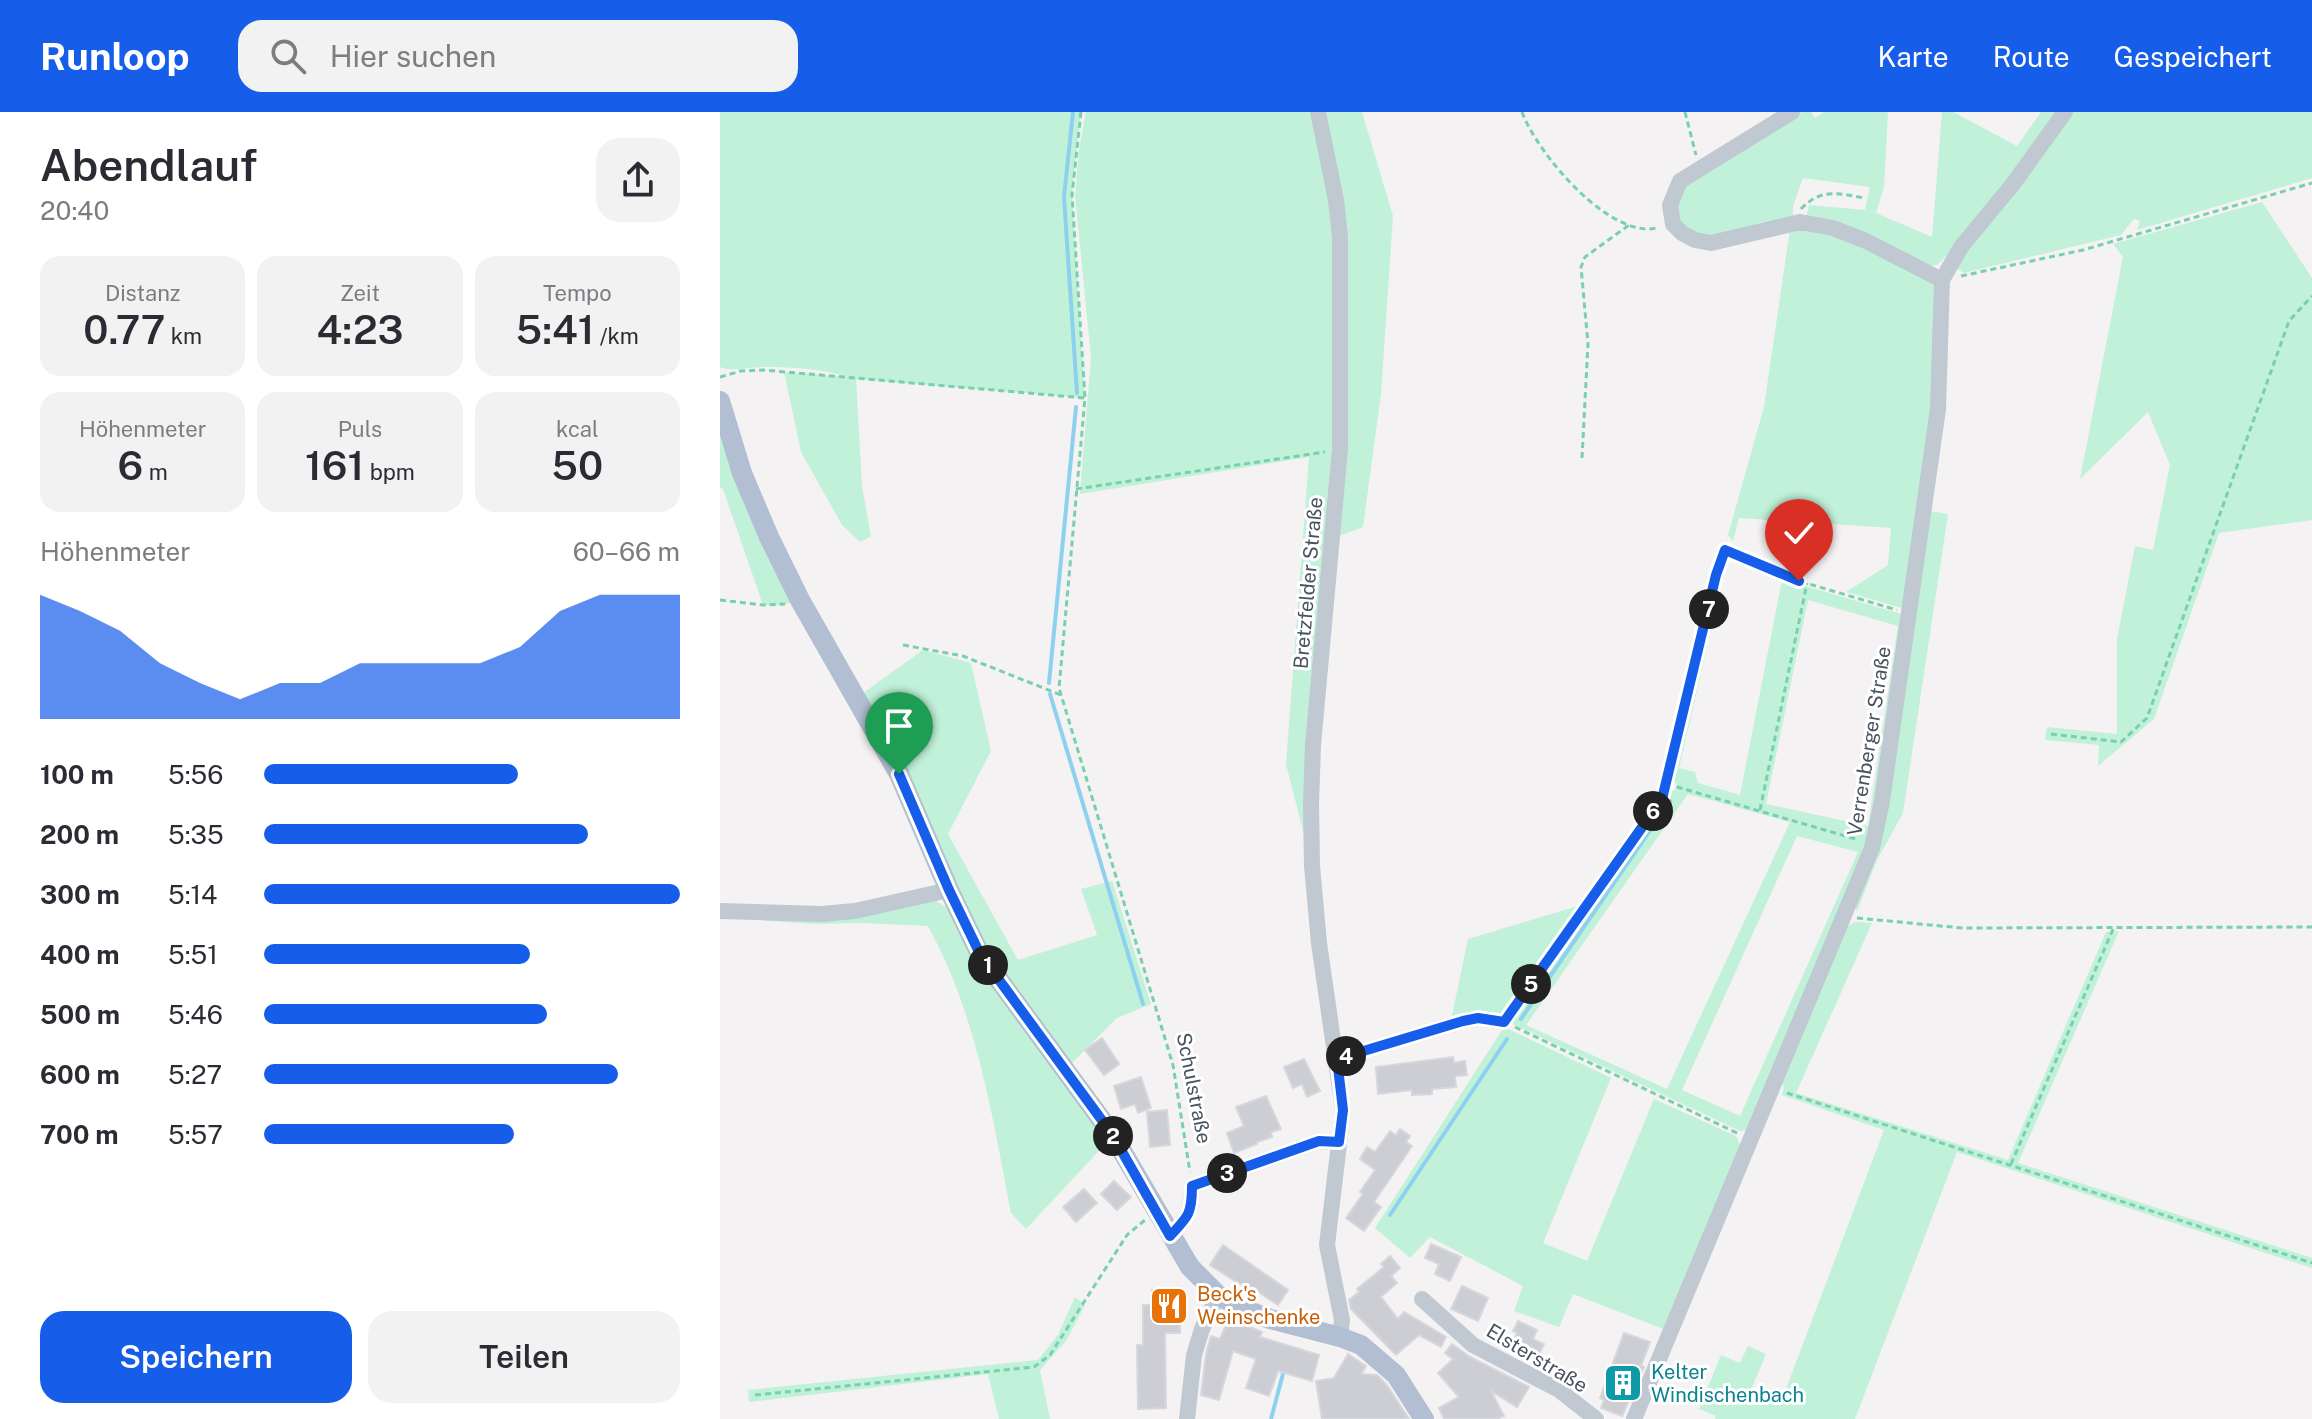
<!DOCTYPE html>
<html lang="de">
<head>
<meta charset="utf-8">
<style>
	body { margin:0; font-family:"Public Sans",sans-serif; background:#f2f2f3; color:#2b2b33; height:100vh; display:flex; flex-direction:column; font-size:30px; white-space:nowrap }
	* { box-sizing:border-box; margin:0 }
	p { font-size:26px; color:#7c7c81 }
	.icon { flex:none; width:44px; height:44px; fill:none; stroke:currentColor; stroke-width:2; stroke-linecap:round; stroke-linejoin:round }
	.map { position:relative; flex:1; overflow:hidden }
	.details { display:flex; flex-direction:column; background:#fff; width:720px }
	.details>* { flex:none }
	.pin { position:absolute; display:grid; place-items:center; width:68px; height:68px; color:#fff; margin:-82px -34px; border-radius:50% 50% 50% 0; rotate:-45deg; box-shadow:0 0 8px #0007 }
	.pin .icon { rotate:45deg }
	.km { position:absolute; width:40px; height:40px; margin:-20px; border-radius:50%; background:#222; color:#fff; font-size:22px; line-height:40px; text-align:center }
	.round { display:grid; place-items:center; flex:none; width:84px; height:84px; border-radius:24px; background:#f2f2f3 }
	.summary { display:flex; align-items:center; justify-content:space-between; height:136px; padding:0 40px }
	h1 { font-size:44px; font-weight:600; line-height:60px }
	.figures { display:grid; grid-template-columns:repeat(3,1fr); gap:12px; height:136px; padding:8px 40px }
	.figures div { display:grid; align-content:center; border-radius:20px; background:#f2f2f3; text-align:center }
	.figures b { font-size:40px; font-weight:600 }
	.figures small { font-size:22px; font-weight:400 }
	.figures p { font-size:22px }
	.chart { height:224px; padding:16px 40px }
	.chart p { display:flex; justify-content:space-between }
	.chart svg { width:100%; height:144px; margin-top:8px; fill:#165dea; opacity:.7 }
	.cta { display:flex; gap:16px; margin-top:auto; padding:16px 40px }
	.cta a { flex:1; height:92px; border-radius:24px; background:#165dea; color:#fff; font-size:32px; font-weight:600; line-height:92px; text-align:center }
	.cta a+a { background:#f2f2f3; color:#2b2b33 }
	ul { padding:0 40px; list-style:none; font-size:26px }
	li { display:grid; grid-template-columns:128px 96px 1fr; align-items:center; height:60px }
	li i { height:20px; border-radius:10px; background:#165dea }
	header { display:flex; align-items:center; gap:48px; box-sizing:border-box; height:112px; padding:0 40px; background:#165dea; color:#fff }
	header strong { font-size:38px }
	nav { display:flex; gap:44px; margin-inline-start:auto; font-size:28px }
	.search { width:560px; height:72px; background:#f2f2f3; display:flex; align-items:center; gap:20px; box-sizing:border-box; padding:0 28px; border-radius:24px; color:#7c7c81; font-size:30px }
	main { display:flex; flex:1; min-height:0 }
	.map>svg:first-child { display:block }
	.green { fill:#c1f1d9; fill-rule:evenodd }
	.lines { fill:none; stroke-linecap:round; stroke-linejoin:round }
	.stream { stroke:#8ed1ef; stroke-width:4 }
	.building { fill:#ccced4; stroke:#d6d7dd; stroke-width:2 }
	.path { stroke:#78d0ae; stroke-width:3; stroke-dasharray:6 4; stroke-linecap:butt }
	.minor { stroke:#c0c8d1; stroke-width:16 }
	.major { stroke:#b2bed1; stroke-width:20 }
	.route-casing { stroke:#fff; stroke-width:16 }
	.route { stroke:#165dea; stroke-width:10 }
	.labels { text-anchor:middle; stroke-width:6; stroke-linejoin:round; paint-order:stroke }
	.street-label { font-size:20px; fill:#495360; stroke:#fff }
	.food-label { font-size:20px; fill:#c56008; stroke:#fff; text-anchor:start }
	.culture-label { font-size:20px; fill:#0d838f; stroke:#fff; text-anchor:start }
</style>
</head>
<body>
<header>
<strong>Runloop</strong>
<div class="search"><svg class="icon" aria-label="search" viewBox="0 0 24 24"><circle cx="10" cy="10" r="6"/><path d="M15 15l6 6"/></svg>Hier suchen</div>
<nav><a>Karte</a><a>Route</a><a>Gespeichert</a></nav>
</header>
<main>
<section class="details">
<div class="summary"><div><h1>Abendlauf</h1><p>20:40</p></div><a class="round"><svg class="icon" aria-label="share" viewBox="0 0 24 24"><path d="M12 15V3M7 8l5-5 5 5M5 13v7h14v-7"/></svg></a></div>
<div class="figures">
<div><p>Distanz</p><b>0.77<small> km</small></b></div>
<div><p>Zeit</p><b>4:23</b></div>
<div><p>Tempo</p><b>5:41<small> /km</small></b></div>
</div>
<div class="figures">
<div><p>Höhenmeter</p><b>6<small> m</small></b></div>
<div><p>Puls</p><b>161<small> bpm</small></b></div>
<div><p>kcal</p><b>50</b></div>
</div>
<div class="chart"><p><span>Höhenmeter</span>60–66 m</p>
<svg viewBox="0 0 160 44" preserveAspectRatio="none"><path d="M0 44V6L10 11L20 17L30 27L40 33L50 38L60 33L70 33L80 27L90 27L100 27L110 27L120 22L130 11L140 6L150 6L160 6V44z"/></svg>
</div>
<ul>
<li><b>100 m</b>5:56<i style="width:61%"></i></li>
<li><b>200 m</b>5:35<i style="width:78%"></i></li>
<li><b>300 m</b>5:14<i style="width:100%"></i></li>
<li><b>400 m</b>5:51<i style="width:64%"></i></li>
<li><b>500 m</b>5:46<i style="width:68%"></i></li>
<li><b>600 m</b>5:27<i style="width:85%"></i></li>
<li><b>700 m</b>5:57<i style="width:60%"></i></li>
</ul>
<div class="cta"><a>Speichern</a><a>Teilen</a></div>
</section>
<div class="map">
<svg width="1592" height="1307" viewBox="0 0 1592 1307">
	<rect width="100%" height="100%" fill="#f4f2f2"/>
	<path class="green" d="M0 0H361L352 83 365 286 136 267 142 374 151 424 140 430 122 413 81 340 64 260 129 265C102 257 73 255 45 255 30 254 14 261 0 255Z
		M366 0H642L673 104 661 282 643 415 614 426 592 754 566 652 589 345 360 382 371 245 355 84 359 38Z
		M1082 0H1091L1095 6 1104 0H1168L1164 75 1156 101 1212 125 1222 0H1233L1297 34 1321 0H1340L1235 136 1217 153 1207 154 1086 106 1089 93 1145 98 1150 75 1083 66 1073 94V106L1043 110 1004 123H986L971 120 955 104 958 82 967 71Z
		M1350 0H1592V66L1417 118 1420 109 1414 107 1401 123 1244 161 1235 155Z
		M1542 90 1592 166V408L1499 421 1434 607 1378 654 1379 633 1325 628 1327 615 1397 622V527L1415 434 1433 438 1450 353 1428 300 1360 367 1403 145 1393 132Z
		M1070 117 1116 120 1214 172 1213 296 1185 497 1126 480 1168 453 1171 416 1019 406 1013 429 1008 423 1044 295Z
		M0 289 80 488 63 493H43L3 377 0 376Z
		M1210 399 1228 402 1183 701 1157 748 1137 799 1135 795Z
		M1010 444 1092 476 1181 502 1184 507 1146 738 1028 1018 1020 1019 793 912 792 907 944 689 948 680 955 678 957 672 951 667 1004 448ZM1013 448 1062 468 1020 683 978 671 975 660 959 656 1007 450ZM1088 488 1178 514 1148 714 1046 692ZM968 682 1070 710 947 977 806 913ZM1077 724 1138 740 1020 1004 962 978Z
		M203 538 251 551 271 639 228 722 298 848 377 823 361 777 392 769 431 892 397 906 349 954 265 837 143 581Z
		M202 789H216L229 797 389 1028 306 1117 291 1101C272 1003 257 903 208 814L143 811 93 812 0 805Z
		M868 791 784 910 730 913 748 827Z
		M1135 810 1152 811 1076 981 1288 1048 1386 820 1399 819 1298 1051 1592 1146V1156L1237 1040 1135 1307H995L996 1304 979 1297 1001 1243 1020 1251 1028 1234 1046 1242 1031 1278 1061 1290 1164 1018 1062 983 1064 976 1061 968 1128 814Z
		M784 915 891 966 823 1131 867 1149 934 987 1016 1024 1021 1035 946 1218 853 1182 839 1215 794 1199 803 1174 710 1125 690 1146 655 1116Z
		M355 1185 365 1193 346 1229 320 1258 330 1307H279L268 1262 29 1290 28 1278 318 1248 338 1223Z"/>
	<g class="lines">
		<path class="stream" d="M353 0 344 85 357 281
			M329 571 356 295
			M330 582 423 892
			M801 907 950 689
			M670 1103 787 927
			M551 1307 564 1258"/>
	</g>
	<path class="building" d="M382 926 399 952 384 963 365 938Z
		M733 945 734 951 745 949 747 963 735 964 736 975 712 977V982L692 983V978L658 982 656 955Z
		M584 947 600 979 587 985 582 972 573 976 564 955Z
		M421 965 431 996 418 1001 415 992 401 997 394 974Z
		M546 984 561 1017 551 1020 552 1025 537 1030V1032L514 1041 507 1021 524 1014 516 995Z
		M447 998 450 1033 430 1035 427 1000Z
		M680 1017 690 1024 686 1030 692 1034 654 1090 661 1095 644 1119 626 1106 643 1082 640 1080 655 1058 640 1047 647 1035 655 1040 670 1019 676 1023Z
		M394 1069 411 1085 397 1098 381 1082Z
		M364 1077 377 1091 356 1110 343 1095Z
		M711 1132 741 1145 730 1169 715 1162 719 1152 705 1146Z
		M503 1133 568 1178 558 1193 531 1175 529 1178 490 1153Z
		M670 1144 680 1156 671 1164 677 1171 661 1185 678 1207 684 1200 726 1225 721 1235 699 1223 676 1243 631 1197 629 1188 639 1180 637 1177 664 1155 661 1152Z
		M742 1174 768 1186 758 1209 731 1197Z
		M432 1178H454V1209H460V1221H445L446 1296 418 1297 417 1233H423V1193H433Z
		M509 1206 542 1220 540 1225 599 1243 592 1269 558 1259 549 1284 526 1276 536 1247 513 1239 499 1288 481 1283 486 1242 491 1224 500 1227Z
		M798 1209 817 1218 813 1227 824 1232 815 1251 789 1238 797 1221 793 1219Z
		M904 1221 930 1230 921 1254 924 1255 902 1304 881 1296 884 1288 880 1286Z
		M732 1232 750 1245 809 1275 797 1295 771 1279 784 1304 777 1307H724L719 1296 739 1285 718 1261 733 1247 725 1241Z
		M628 1242 646 1254 641 1262 657 1263 666 1272 689 1307H602L596 1269 614 1266Z"/>
	<g class="lines">
		<path class="path" d="M361 0 352 83 365 286 339 576 453 953 470 1060
			M802 0C817 41 889 127 937 116
			M965 0 976 43
			M1081 97C1101 76 1117 81 1144 86
			M1241 164 1363 138 1592 71
			M0 265 21 259 43 258 365 286
			M862 346 868 232 861 155 865 145 909 113
			M356 377 605 340
			M0 488 43 493 65 492
			M183 533 243 544 341 583
			M1331 622 1401 630 1427 606 1569 209 1592 184
			M947 672 1139 728
			M1040 698 1087 471
			M1137 806 1242 816 1592 815
			M791 900 942 687 996 463 1005 438 1079 469 1177 498
			M795 915 1019 1022
			M1067 981 1592 1151
			M1291 1052 1394 815
			M35 1283 314 1255 330 1243 407 1123 425 1108"/>
		<path class="minor" d="M598 0 616 88 620 125V337L593 633 591 693 592 754 599 831 623 998 607 1133 622 1208 620 1225
			M1072 0 960 69 950 93 953 112 962 121 975 128 991 131 1080 110 1113 116 1146 129 1222 168
			M0 799 102 802 135 799 229 778
			M617 947 743 909 758 906 784 910
			M450 1124C469 1104 472 1101 472 1074L599 1029 619 1030
			M702 1187 753 1233 839 1278 876 1307
			M467 1307 474 1243 482 1217 498 1183
			M914 1307 1152 736 1162 689 1218 297 1222 168 1241 135 1293 72 1345 0"/>
		<path class="major" d="M0 289 22 361 49 425 80 488 179 662 229 778 260 842 392 1022 470 1155 498 1183 523 1197 550 1207 620 1225 641 1233 676 1263 704 1307"/>
	</g>
	<g class="lines">
		<defs>
			<path id="route" d="M179 662 229 778 260 842 392 1022 450 1124C469 1104 472 1101 472 1074L599 1029 619 1030 623 998 617 947 743 909 758 906 784 910 942 687 996 463 1005 438 1079 469"/>
		</defs>
		<use href="#route" class="route-casing"/>
		<use href="#route" class="route"/>
	</g>
	<defs>
		<symbol id="restaurant-square" viewBox="-11 -11 22 22"><rect x="-9" y="-9" width="18" height="18" rx="4" fill="#e8710a" stroke="#fff"/><path d="M-5-6h1v4h1v-4h1v4h1v-4h1v5L-1.5 .5V6h-2V.5L-5-1ZM5-6V6H3V1.5H1.5Q1.5-4 5-6Z" fill="#fff"/></symbol>
		<symbol id="building-square" viewBox="-11 -11 22 22"><rect x="-9" y="-9" width="18" height="18" rx="4" fill="#0f9aa8" stroke="#fff"/><path d="M-4-6H4V6H1V3H-1V6H-4ZM-2.5-4.3h1.7v1.8h-1.7ZM.8-4.3h1.7v1.8H.8ZM-2.5-1h1.7V.8h-1.7ZM.8-1h1.7V.8H.8Z" fill="#fff"/></symbol>
	</defs>
	<g fill-rule="evenodd">
		<use href="#restaurant-square" x="427" y="1172" width="44" height="44"/>
		<use href="#building-square" x="881" y="1249" width="44" height="44"/>
	</g>
	<g class="labels">
		<g class="street-label">
			<text transform="translate(588 471) rotate(-85)" y="7">Bretzfelder Straße</text>
			<text transform="translate(1149 629) rotate(-81)" y="7">Verrenberger Straße</text>
			<text transform="translate(474 976) rotate(79)" y="7">Schulstraße</text>
			<text transform="translate(817 1246) rotate(31)" y="7">Elsterstraße</text>
		</g>
		<g class="food-label">
			<text x="477" y="1189">Beck's<tspan x="477" dy="23">Weinschenke</tspan></text>
		</g>
		<g class="culture-label">
			<text x="931" y="1267">Kelter<tspan x="931" dy="23">Windischenbach</tspan></text>
		</g>
	</g>
</svg>
<div class="pin" style="left:179px;top:662px;background:#1e9e55"><svg class="icon" aria-label="arrive" viewBox="0 0 24 24"><path d="M6 21V4h12l-3 4 3 4H6"/></svg></div>
<div class="pin" style="left:1079px;top:469px;background:#d93025"><svg class="icon" aria-label="check" viewBox="0 0 24 24"><path d="M5 12l5 5 9-10"/></svg></div>
<b class="km" style="left:268px;top:853px">1</b>
<b class="km" style="left:393px;top:1024px">2</b>
<b class="km" style="left:507px;top:1061px">3</b>
<b class="km" style="left:626px;top:944px">4</b>
<b class="km" style="left:811px;top:872px">5</b>
<b class="km" style="left:933px;top:699px">6</b>
<b class="km" style="left:989px;top:497px">7</b>
</div>
</main>
</body>
</html>
